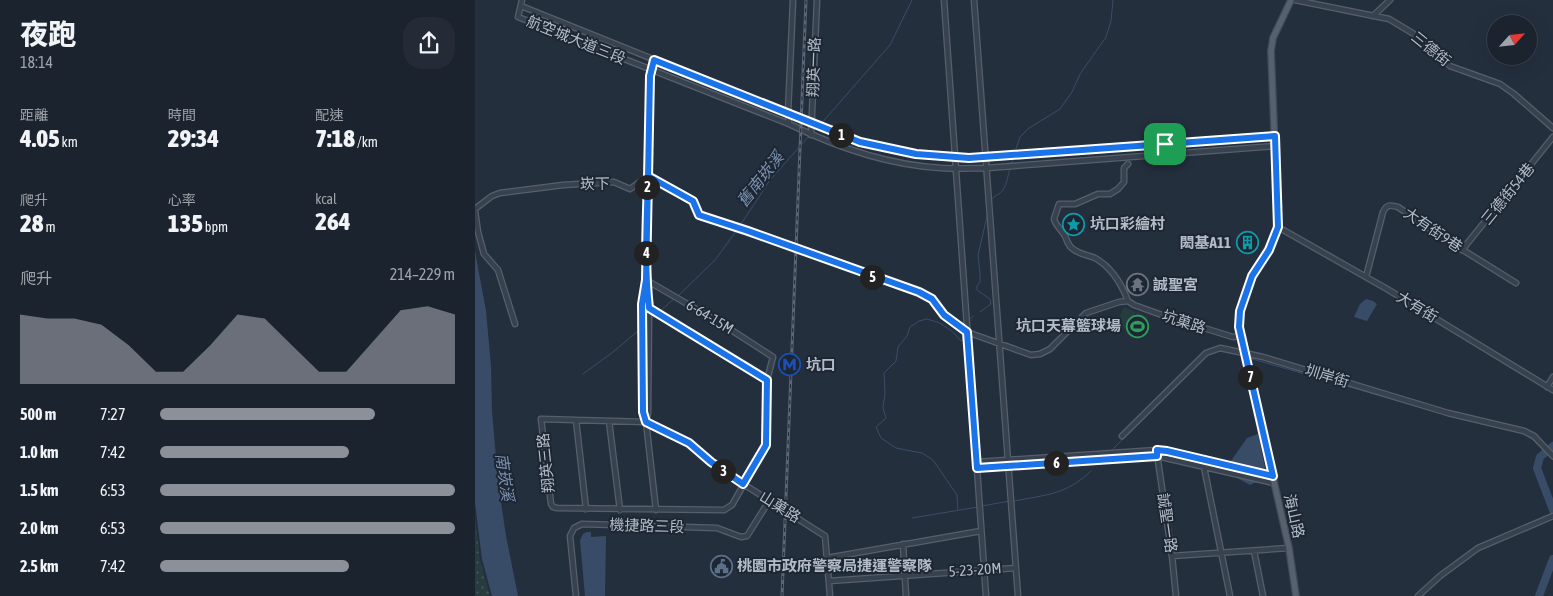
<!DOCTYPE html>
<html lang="zh-TW">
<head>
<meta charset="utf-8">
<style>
	body { margin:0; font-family:"Asap Condensed","Noto Sans TC",sans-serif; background:#242b36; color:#f1f3f6; height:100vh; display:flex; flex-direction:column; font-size:19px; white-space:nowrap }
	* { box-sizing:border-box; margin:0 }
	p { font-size:16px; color:#a0a4aa }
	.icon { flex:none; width:28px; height:28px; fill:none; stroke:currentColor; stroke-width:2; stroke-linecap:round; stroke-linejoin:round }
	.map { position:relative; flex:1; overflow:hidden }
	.panel { display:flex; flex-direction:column; background:#1b232e; width:475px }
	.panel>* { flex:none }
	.needle { width:32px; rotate:63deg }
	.buttons { position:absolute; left:1012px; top:15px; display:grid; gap:10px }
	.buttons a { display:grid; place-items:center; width:50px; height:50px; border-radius:50%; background:#1b232e; box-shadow:0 5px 20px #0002,0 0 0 1px #39404a; font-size:25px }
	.pin { position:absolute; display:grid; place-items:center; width:42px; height:42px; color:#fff; margin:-21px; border-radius:10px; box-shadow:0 2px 8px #0006 }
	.km { position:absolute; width:25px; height:25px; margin:-12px; border-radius:50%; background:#222; color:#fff; font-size:14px; line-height:25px; text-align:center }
	.round { display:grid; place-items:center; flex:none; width:52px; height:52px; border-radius:20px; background:#242b36 }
	.overview { display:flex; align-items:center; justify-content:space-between; height:85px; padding:0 20px }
	h1 { font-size:28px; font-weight:800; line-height:38px }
	.metrics { display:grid; grid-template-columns:repeat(3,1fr); gap:8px; height:85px; padding:5px 20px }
	.metrics div { display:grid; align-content:center }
	.metrics b { font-size:25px; font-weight:800 }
	.metrics small { font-size:14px; font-weight:400 }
	.metrics p { font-size:14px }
	.chart { height:140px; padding:10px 20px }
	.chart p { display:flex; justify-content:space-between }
	.chart svg { width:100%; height:90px; margin-top:5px; fill:#8c9099; opacity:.7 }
	ul { padding:0 20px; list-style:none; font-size:16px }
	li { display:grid; grid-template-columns:80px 60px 1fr; align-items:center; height:38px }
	li i { height:12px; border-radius:6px; background:#8c9099 }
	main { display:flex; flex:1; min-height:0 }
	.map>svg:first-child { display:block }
	.grass { fill:url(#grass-dots) }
	.park { fill:#263c3f }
	.water { fill:#394c67 }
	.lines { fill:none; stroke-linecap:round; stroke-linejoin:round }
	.stream { stroke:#394c67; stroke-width:1 }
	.river { stroke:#394c67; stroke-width:8 }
	.minor-casing { stroke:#565f6c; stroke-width:7 }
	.major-casing { stroke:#414a57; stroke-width:8 }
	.minor { stroke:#38414e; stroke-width:4.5 }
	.major { stroke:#56606e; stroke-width:5.5 }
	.rail-casing { stroke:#5a6575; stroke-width:3 }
	.rail { stroke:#1d2633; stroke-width:1; stroke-dasharray:4; stroke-linecap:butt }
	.route-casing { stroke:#fff; stroke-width:10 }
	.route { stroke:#1a73e8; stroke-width:6 }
	.labels { text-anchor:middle; stroke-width:4; stroke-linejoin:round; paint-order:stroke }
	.street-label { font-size:15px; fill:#b4bcc9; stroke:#1d2633 }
	.poi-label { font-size:15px; font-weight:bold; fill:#b4bcc9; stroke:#1d2633; text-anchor:start }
	.water-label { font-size:16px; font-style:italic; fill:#7c92b1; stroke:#1d2633 }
</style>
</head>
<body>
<main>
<section class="panel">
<div class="overview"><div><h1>夜跑</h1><p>18:14</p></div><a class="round"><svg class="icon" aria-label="share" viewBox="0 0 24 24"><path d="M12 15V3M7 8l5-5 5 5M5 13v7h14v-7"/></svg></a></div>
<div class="metrics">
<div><p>距離</p><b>4.05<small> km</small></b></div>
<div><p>時間</p><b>29:34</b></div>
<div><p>配速</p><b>7:18<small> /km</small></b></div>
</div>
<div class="metrics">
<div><p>爬升</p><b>28<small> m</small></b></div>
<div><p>心率</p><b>135<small> bpm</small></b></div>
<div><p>kcal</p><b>264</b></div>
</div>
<div class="chart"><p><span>爬升</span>214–229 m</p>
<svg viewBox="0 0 160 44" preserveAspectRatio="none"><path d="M0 44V10L10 12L20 12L30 15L40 25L50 38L60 38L70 25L80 10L90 12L100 25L110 38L120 38L130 23L140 8L150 6L160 10V44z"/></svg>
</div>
<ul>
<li><b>500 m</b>7:27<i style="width:73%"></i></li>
<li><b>1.0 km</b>7:42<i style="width:64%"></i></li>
<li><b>1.5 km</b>6:53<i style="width:100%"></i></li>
<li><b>2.0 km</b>6:53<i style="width:100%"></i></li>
<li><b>2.5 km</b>7:42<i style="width:64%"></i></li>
</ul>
</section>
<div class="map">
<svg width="1078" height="596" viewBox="0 0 1078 596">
	<defs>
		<pattern id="grass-dots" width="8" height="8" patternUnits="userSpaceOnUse" patternTransform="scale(1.25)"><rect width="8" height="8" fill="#263c3f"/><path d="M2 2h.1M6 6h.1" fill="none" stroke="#435659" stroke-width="1.8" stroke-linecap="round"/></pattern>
	</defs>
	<rect width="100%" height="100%" fill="#242f3e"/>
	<path class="grass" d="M0 516 5 560 15 596H0Z"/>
	<path class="park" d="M649 307 661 312 653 330 641 324Z
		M662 312 672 317 663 339 652 334Z"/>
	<path class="water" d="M0 251 11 311 16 366 17 411 23 482 31 536 43 596H17L7 559 0 503Z
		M891 299 898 301 902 304 892 321 879 317 885 304Z
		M783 434 792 477 775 485 751 472V468L772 438Z
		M112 532H116V537L131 536 130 596H110L105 540 108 534Z"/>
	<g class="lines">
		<path class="stream" d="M345 125 415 45 437 0
			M540 152 545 137 554 128 585 109 597 92 605 74 631 37 636 21 638 0
			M536 164 539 156
			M515 201C519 195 526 194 528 190 532 184 533 175 535 168
			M264 227 295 180 335 135
			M203 296 240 260 262 230
			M184 312 200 298
			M505 312 516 304 515 299 502 290V286L505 282V273L503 255 513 212
			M175 320 181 315
			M493 321 498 316
			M774 358 958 411
			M108 374 138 352 164 330
			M978 416 1046 432 1058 440 1078 460
			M638 449 733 355 741 352 749 351
			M539 501C570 495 591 495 616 471
			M507 506 535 501
			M483 510 482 495 458 460 447 453 421 448 406 438 401 427 411 418 408 408 410 393 409 373 421 361 423 347 432 336 435 327 444 321 452 319 465 323 478 332 486 341 488 339 489 331
			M437 518 503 507"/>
		<path class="river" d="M1078 446 1065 457 1062 468 1078 510
			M1064 596 1078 559"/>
		<defs>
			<path id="minor" d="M47 0 43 17 314 124C361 147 413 165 466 168 481 169 497 168 512 168L800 146
				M469 0 511 596
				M499 0 543 596
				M820 0 914 19 939 34 975 66 1025 84 1039 94 1078 128
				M46 6 362 133 385 142 441 154 480 158 800 136
				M898 16 915 0
				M314 124 313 113 318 0
				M336 135 342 0
				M0 209 17 196 25 193 88 185 139 182 155 189 173 176 218 201 224 215 271 230 444 292 457 299 469 315 492 332 556 355 565 354 575 349 611 313 644 302 653 301 659 305 687 315 758 337 765 336
				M0 211 3 232 9 254 23 270 40 324
				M803 227 912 289 1078 390
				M987 250 1078 137
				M891 277 908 212C912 204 915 205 923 207L967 237 1041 283
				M171 280 247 324 298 357 292 380 291 445 257 505 249 510 82 508 78 507 76 504 66 419 171 422 214 443 251 473 350 536 355 596
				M170 286 167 304V412L171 422 181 510
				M653 301C647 285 636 267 620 258 612 255 604 254 598 249 593 246 592 240 590 236 586 229 581 226 579 219L584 204H600L623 194H635L643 189 649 182V168L653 164
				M172 307 292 380
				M1072 387 1078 377
				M101 420 111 509
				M134 421 145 510
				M171 422 173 413 174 308 171 280 173 176 175 76 179 60
				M647 436 731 353 745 348 788 357 973 413 1049 431 1059 436 1078 456
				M682 454 697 556 701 596
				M502 462 682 450 692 451 798 476
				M729 467 755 596
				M502 468 682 456 799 483
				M428 544 431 596
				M779 551 788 596
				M697 556 814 548
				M352 558 506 531
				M354 581 541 568
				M101 596 95 536 99 528 107 524 242 528 266 537 272 536 294 501
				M943 596 965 576 1003 548 1078 516"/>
			<path id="major" d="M816 0 798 38 796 51 803 227C788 263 767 286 764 327L814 548 821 596"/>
		</defs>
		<use href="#minor" class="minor-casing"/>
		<use href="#major" class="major-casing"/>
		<use href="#minor" class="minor"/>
		<use href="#major" class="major"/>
		<defs>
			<path id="rail" d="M307 596 331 0"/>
		</defs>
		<use href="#rail" class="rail-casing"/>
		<use href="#rail" class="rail"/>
	</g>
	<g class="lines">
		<defs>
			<path id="route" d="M690 144 494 158 441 154 385 142 179 60 175 76 171 280 167 304 168 412 171 422 214 443 236 462 268 484 291 445 292 380 174 308C169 264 172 220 173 176L218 201 224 215 273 231 444 292 457 299 469 315 492 332 502 468 682 456V450L692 451 798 476 764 327 765 311 777 276 794 250 803 227 800 136 690 144"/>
		</defs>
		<use href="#route" class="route-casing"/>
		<use href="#route" class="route"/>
	</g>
	<defs>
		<symbol id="sight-ring" viewBox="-11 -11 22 22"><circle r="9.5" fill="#1d2633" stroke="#0f9aa8" stroke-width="1.5"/><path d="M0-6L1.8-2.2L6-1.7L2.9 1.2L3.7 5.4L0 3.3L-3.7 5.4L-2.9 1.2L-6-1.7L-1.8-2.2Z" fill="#0f9aa8"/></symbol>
		<symbol id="building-ring" viewBox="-11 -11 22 22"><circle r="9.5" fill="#1d2633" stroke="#0f9aa8" stroke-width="1.5"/><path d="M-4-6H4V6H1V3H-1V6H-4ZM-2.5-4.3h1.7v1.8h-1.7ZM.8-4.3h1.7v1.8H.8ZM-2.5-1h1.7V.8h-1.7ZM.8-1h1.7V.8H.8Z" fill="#0f9aa8"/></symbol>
		<symbol id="temple-ring" viewBox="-11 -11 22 22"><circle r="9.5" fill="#1d2633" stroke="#6b7280" stroke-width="1.5"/><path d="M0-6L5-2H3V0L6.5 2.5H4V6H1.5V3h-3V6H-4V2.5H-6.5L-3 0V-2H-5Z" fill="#6b7280"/></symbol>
		<symbol id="stadium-ring" viewBox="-11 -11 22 22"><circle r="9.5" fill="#1d2633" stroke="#2e9e5b" stroke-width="1.5"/><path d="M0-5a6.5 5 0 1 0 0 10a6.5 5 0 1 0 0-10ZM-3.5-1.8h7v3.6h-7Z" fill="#2e9e5b"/></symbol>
		<symbol id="metro-ring" viewBox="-11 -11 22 22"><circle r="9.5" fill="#1d2633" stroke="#1a4fb4" stroke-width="1.5"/><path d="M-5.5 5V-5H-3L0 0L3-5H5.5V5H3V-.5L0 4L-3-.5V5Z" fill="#1a4fb4"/></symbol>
		<symbol id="civic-ring" viewBox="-11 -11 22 22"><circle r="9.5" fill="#1d2633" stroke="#5c6f8a" stroke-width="1.5"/><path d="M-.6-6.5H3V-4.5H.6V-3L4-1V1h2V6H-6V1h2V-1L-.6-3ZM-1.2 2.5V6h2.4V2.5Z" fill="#5c6f8a"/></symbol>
	</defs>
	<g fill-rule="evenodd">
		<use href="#sight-ring" x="586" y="212" width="25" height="25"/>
		<use href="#building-ring" x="760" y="230" width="25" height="25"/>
		<use href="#temple-ring" x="650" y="272" width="25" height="25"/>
		<use href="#stadium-ring" x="650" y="314" width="25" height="25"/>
		<use href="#metro-ring" x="302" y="352" width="25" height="25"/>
		<use href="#civic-ring" x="234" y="554" width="25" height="25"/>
	</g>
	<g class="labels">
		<g class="street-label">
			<text transform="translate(101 40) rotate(22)" y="5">航空城大道三段</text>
			<text transform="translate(956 49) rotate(39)" y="5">三德街</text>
			<text transform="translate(339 67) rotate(-88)" y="5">翔英一路</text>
			<text transform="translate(120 184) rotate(-1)" y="5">崁下</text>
			<text transform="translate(1033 194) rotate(-51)" y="5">三德街54巷</text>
			<text transform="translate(958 230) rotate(34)" y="5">大有街9巷</text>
			<text transform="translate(942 307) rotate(31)" y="5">大有街</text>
			<text transform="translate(235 317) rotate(31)" y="5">6-64-15M</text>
			<text transform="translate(709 322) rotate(18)" y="5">坑菓路</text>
			<text transform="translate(852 376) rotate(17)" y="5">圳岸街</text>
			<text transform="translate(71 463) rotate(-96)" y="5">翔英三路</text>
			<text transform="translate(305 507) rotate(32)" y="5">山菓路</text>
			<text transform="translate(819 516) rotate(77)" y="5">海山路</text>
			<text transform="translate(692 523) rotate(82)" y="5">誠聖一路</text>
			<text transform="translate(172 526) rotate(2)" y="5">機捷路三段</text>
			<text transform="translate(500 570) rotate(-4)" y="5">5-23-20M</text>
		</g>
		<g class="poi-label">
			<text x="615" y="229">坑口彩繪村</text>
			<text x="756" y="248" text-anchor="end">閎基A11</text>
			<text x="678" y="290">誠聖宮</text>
			<text x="646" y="331" text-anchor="end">坑口天幕籃球場</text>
			<text x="331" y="370">坑口</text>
			<text x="262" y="571">桃園市政府警察局捷運警察隊</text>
		</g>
		<g class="water-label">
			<text transform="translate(285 179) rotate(-52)" y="6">舊南崁溪</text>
			<text transform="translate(30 477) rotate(82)" y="6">南崁溪</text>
		</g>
	</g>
</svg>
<div class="buttons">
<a><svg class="needle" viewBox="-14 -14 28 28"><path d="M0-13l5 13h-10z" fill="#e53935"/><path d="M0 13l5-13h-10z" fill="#a0a4aa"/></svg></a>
</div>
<div class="pin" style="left:690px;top:144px;background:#1e9e55"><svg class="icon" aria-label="arrive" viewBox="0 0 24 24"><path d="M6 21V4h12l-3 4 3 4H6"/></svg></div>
<b class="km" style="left:366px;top:135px">1</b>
<b class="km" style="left:172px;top:187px">2</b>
<b class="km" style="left:248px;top:471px">3</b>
<b class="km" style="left:171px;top:253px">4</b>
<b class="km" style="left:397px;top:277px">5</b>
<b class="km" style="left:581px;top:463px">6</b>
<b class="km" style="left:775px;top:377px">7</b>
</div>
</main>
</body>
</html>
